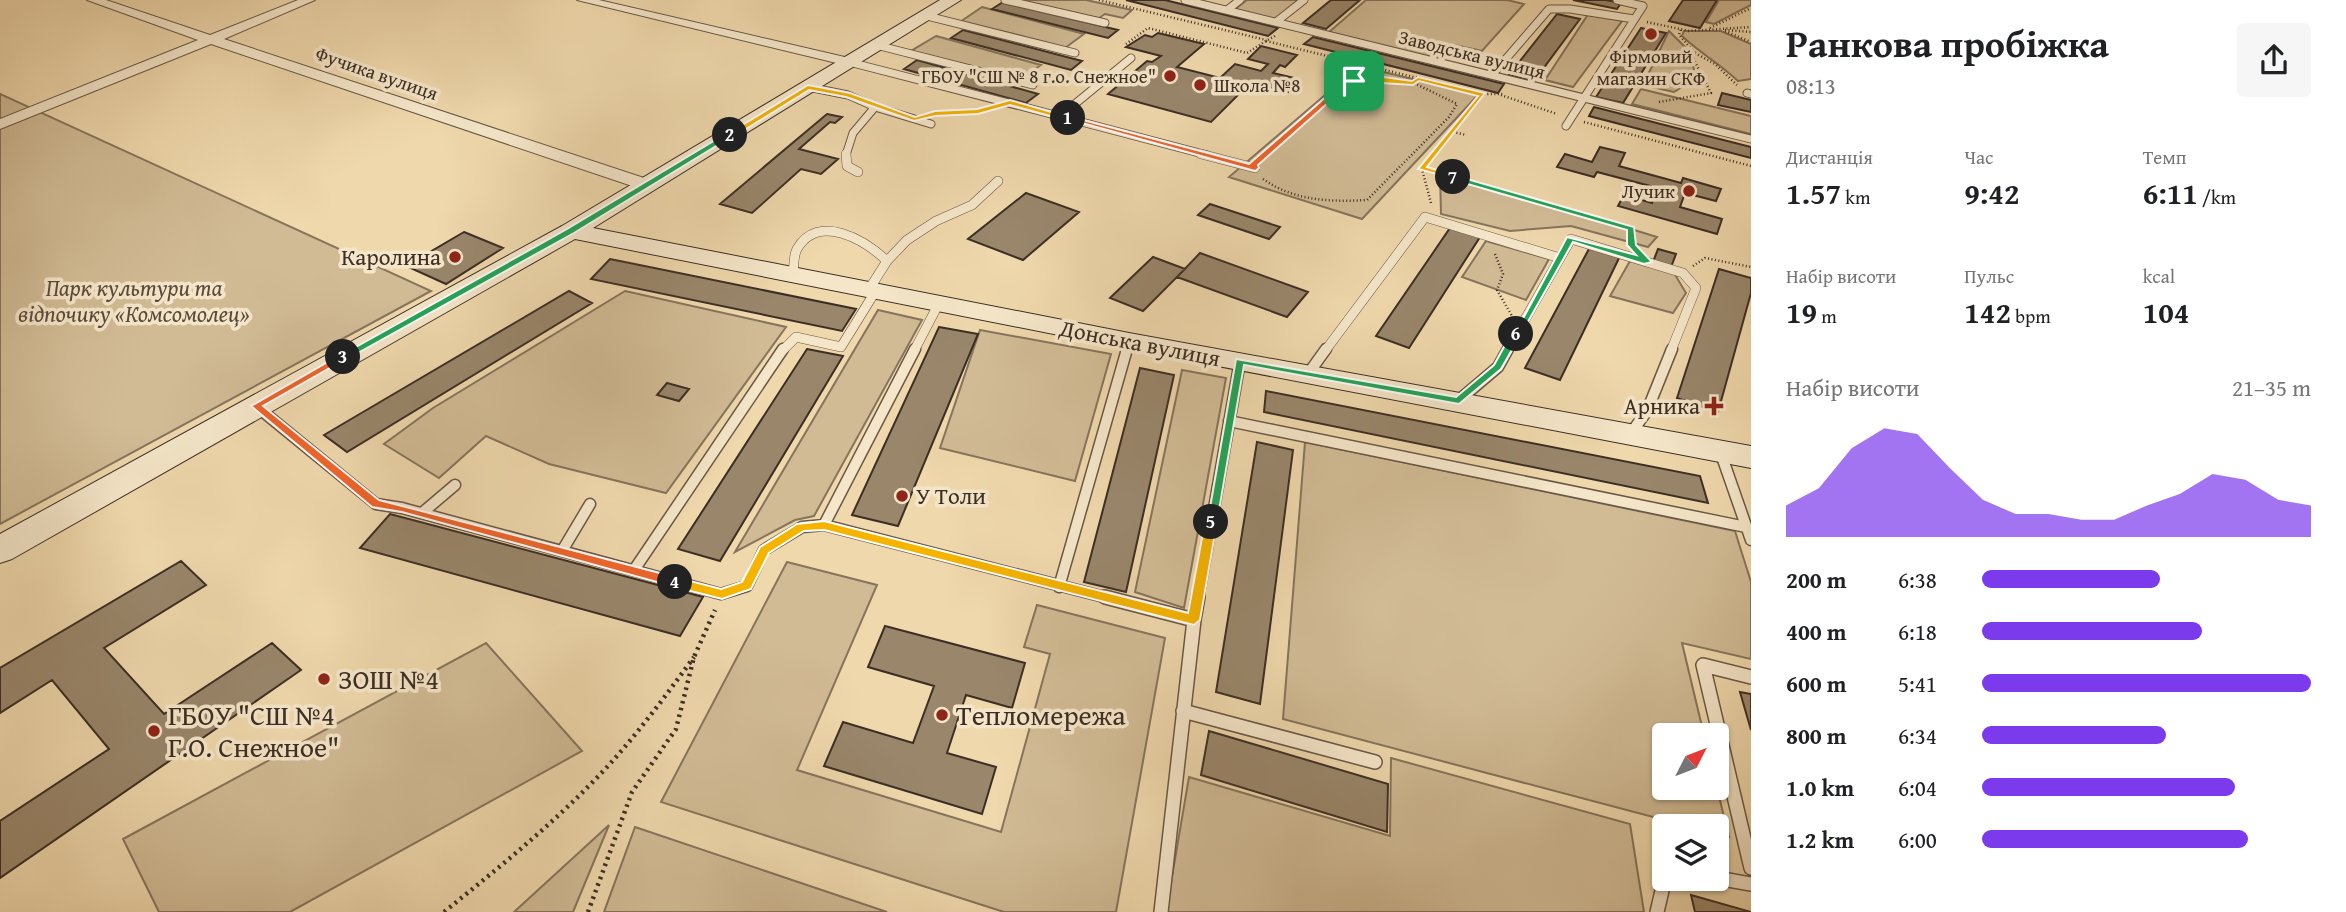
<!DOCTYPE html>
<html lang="uk">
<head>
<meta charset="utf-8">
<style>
	body { margin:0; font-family:"Gentium Book Plus",serif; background:#f6f6f6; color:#202124; height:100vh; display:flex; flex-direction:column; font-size:26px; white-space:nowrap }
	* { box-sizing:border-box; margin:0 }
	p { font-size:23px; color:#757577 }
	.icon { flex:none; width:38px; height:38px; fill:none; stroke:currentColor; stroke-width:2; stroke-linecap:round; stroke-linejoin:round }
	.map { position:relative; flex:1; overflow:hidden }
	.drawer { display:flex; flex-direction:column; background:#fff; width:595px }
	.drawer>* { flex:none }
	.needle { width:46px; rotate:48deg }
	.tools { position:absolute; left:1652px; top:723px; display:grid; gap:14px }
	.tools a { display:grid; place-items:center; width:77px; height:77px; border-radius:7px; background:#fff; box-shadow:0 2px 5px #0004; font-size:35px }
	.pin { position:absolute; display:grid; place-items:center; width:60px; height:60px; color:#fff; margin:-30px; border-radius:14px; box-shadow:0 4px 10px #0006 }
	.km { position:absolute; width:35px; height:35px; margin:-18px; border-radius:50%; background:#222; color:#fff; font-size:19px; line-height:35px; text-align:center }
	.round { display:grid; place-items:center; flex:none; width:74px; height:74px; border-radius:7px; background:#f6f6f6 }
	.head { display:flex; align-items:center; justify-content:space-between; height:119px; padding:0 35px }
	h1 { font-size:38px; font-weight:600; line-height:52px }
	.stats { display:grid; grid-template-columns:repeat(3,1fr); gap:10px; height:119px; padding:7px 35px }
	.stats div { display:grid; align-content:center }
	.stats b { font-size:30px; font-weight:600 }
	.stats small { font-size:19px; font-weight:400 }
	.stats p { font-size:19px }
	.chart { height:196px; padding:14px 35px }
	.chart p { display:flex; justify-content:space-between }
	.chart svg { width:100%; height:126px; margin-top:7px; fill:#7c3aed; opacity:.7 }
	ul { padding:0 35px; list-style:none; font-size:23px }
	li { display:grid; grid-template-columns:112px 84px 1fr; align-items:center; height:52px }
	li i { height:18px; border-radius:9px; background:#7c3aed }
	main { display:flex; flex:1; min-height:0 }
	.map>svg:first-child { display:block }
	.green { fill:#d1bb95; stroke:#86745d; stroke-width:2 }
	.building { fill:#99866b; stroke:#3c2e25; stroke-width:2 }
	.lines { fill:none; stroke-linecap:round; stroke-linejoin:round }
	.lane-far3-casing { stroke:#695847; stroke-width:9 }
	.lane-far2-casing { stroke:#695847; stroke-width:10 }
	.lane-far1-casing { stroke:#695847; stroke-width:13 }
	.lane-casing { stroke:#695847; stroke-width:16 }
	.street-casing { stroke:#695847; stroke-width:2 }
	.secondary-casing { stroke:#3c2e25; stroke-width:2 }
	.path-far1 { stroke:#3c2e25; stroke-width:2.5; stroke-dasharray:1 2.5; stroke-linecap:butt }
	.path { stroke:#3c2e25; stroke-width:4.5; stroke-dasharray:2.5 4.5; stroke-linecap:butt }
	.lane-far3 { stroke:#f5e6c9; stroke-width:7 }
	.lane-far2 { stroke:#f5e6c9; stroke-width:9 }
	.lane-far1 { stroke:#f5e6c9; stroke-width:10 }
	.lane { stroke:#f5e6c9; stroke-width:13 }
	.street { fill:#f5e6c9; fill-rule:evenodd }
	.secondary { fill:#f5e6c9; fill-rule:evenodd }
	.split-1 { fill:#f0652b; stroke:#fff; stroke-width:2 }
	.split-2 { fill:#f5b400; stroke:#fff; stroke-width:2 }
	.split-3 { fill:#22a559; stroke:#fff; stroke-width:2 }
	.split-4 { fill:#f0652b; stroke:#fff; stroke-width:2 }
	.split-5 { fill:#f5b400; stroke:#fff; stroke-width:2 }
	.split-6 { fill:#22a559; stroke:#fff; stroke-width:2 }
	.split-7 { fill:#22a559; stroke:#fff; stroke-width:2 }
	.split-8 { fill:#f5b400; stroke:#fff; stroke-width:2 }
	.poi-dot { fill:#8f2418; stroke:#f5e6c9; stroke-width:2.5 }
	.labels { text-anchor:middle; stroke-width:7; stroke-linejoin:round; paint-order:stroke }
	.far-street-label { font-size:19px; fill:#3c2e25; stroke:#f5e6c9 }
	.far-poi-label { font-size:19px; fill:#3c2e25; stroke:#f5e6c9; text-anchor:end }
	.poi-label { font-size:23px; fill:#3c2e25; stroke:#f5e6c9; text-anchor:end }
	.park-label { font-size:23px; font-style:italic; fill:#5a4a3b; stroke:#f5e6c9 }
	.street-label { font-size:23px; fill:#3c2e25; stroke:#f5e6c9 }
	.near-poi-label { font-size:28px; fill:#3c2e25; stroke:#f5e6c9; text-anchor:start }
</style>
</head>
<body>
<main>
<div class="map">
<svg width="1751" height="912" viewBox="0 0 1751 912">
	<rect width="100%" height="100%" fill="#efd8ac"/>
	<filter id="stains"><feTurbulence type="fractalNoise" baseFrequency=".00286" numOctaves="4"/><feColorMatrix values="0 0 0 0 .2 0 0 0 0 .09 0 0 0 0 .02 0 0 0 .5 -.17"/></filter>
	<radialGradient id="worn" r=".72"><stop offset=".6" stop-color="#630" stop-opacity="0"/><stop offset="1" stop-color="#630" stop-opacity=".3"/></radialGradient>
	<path class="green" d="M1019 0H1086L1132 10 1123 18 1105 14 1096 20Z
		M1247 0H1299L1274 20 1234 10Z
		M1366 0H1507L1524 4 1482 51 1455 45 1439 61 1328 33Z
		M1719 0H1751V5L1714 24 1706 22Z
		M982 7 1084 34 1065 48 960 22Z
		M1589 13 1622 21 1573 87 1545 80Z
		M1669 31 1689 51 1698 85 1687 84 1674 92 1643 85Z
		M1684 31H1721L1751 44V79L1738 81C1720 64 1700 53 1682 36Z
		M936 36 1041 65 1020 80 911 51Z
		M1359 66 1478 95 1362 219 1229 177Z
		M1641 89 1751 116V134L1632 104Z
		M0 94 431 291 0 524Z
		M1440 173 1631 229 1657 237 1648 247 1571 226 1510 231 1441 214Z
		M1486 241 1549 259 1526 300 1462 277Z
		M1630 261 1674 273 1686 293 1673 313 1610 296Z
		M625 291 786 327 666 493 549 464 486 436 439 478 384 444 433 408Z
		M878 310 922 320 814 516 795 520 735 552Z
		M980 330 1111 354 1075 481 940 448Z
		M1182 370 1226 378 1184 608 1135 592Z
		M1305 442 1735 531 1751 582V659L1682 643 1704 735H1664V788H1717L1729 837 1717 834V826H1687L1283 719Z
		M787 562 877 585 797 770 1001 832 1050 654 1024 647 1037 605 1165 638 1116 912H1004L661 802Z
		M486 643 582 751 290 912H159L123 839Z
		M1391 758 1630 824 1644 912H1166L1189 777 1390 836Z
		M609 825 573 912H514Z
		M635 827 887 912H604Z"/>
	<path class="building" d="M1126 0H1165L1278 28 1268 36Z
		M1331 0H1360L1326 29 1303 23Z
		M1573 0H1606L1621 3 1617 9Z
		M1683 0H1717L1700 28 1669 21Z
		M1003 2 1118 30 1108 38 992 9Z
		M1557 14 1580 19 1534 81 1509 75Z
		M1641 28 1666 33 1623 103 1596 97Z
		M963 30 1082 61 1071 70 951 38Z
		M1158 33 1204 44 1177 67 1220 78 1235 64 1261 71 1268 64 1248 59 1261 46 1297 55 1285 67 1280 65 1273 73 1299 79 1288 92 1250 83 1211 122 1108 94 1147 61 1152 62 1161 56 1126 47 1145 35 1152 37Z
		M1313 37 1504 84 1498 93 1304 44Z
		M917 60 1038 94 1026 103 904 69Z
		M1722 93 1751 100V112L1718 105Z
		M1594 107 1751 147V158L1589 116Z
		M827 114 842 117 835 123 830 122 799 149 838 159 821 174 801 169 752 213 720 204Z
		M1600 147 1625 153 1619 166 1681 183 1683 178 1721 189 1716 201 1685 193 1680 207 1722 219 1717 234 1618 206 1624 195 1652 203 1658 188 1597 172 1594 177 1557 167 1565 154 1592 162Z
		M1026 193 1079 212 1023 260 968 239Z
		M1210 204 1280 227 1269 239 1198 215Z
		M1450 228 1480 237 1409 348 1376 336Z
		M464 232 503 248 446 284 406 266Z
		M1590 247 1620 256 1560 380 1525 368Z
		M1658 249 1676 254 1671 267 1653 262Z
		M1200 253 1308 292 1287 317 1177 277Z
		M1153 257 1185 269 1143 311 1110 298Z
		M610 259 856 309 842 331 591 279Z
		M1719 269 1751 278V293L1718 412 1677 398Z
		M569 291 592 303 347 452 324 435Z
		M939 327 978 334 898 526 852 515Z
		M807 349 843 356 720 561 678 549Z
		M1140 368 1174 375 1126 592 1084 582Z
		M667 383 689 389 679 401 657 395Z
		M1266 391 1700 476 1708 503 1264 412Z
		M1257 442 1293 450 1260 704 1216 692Z
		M390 514 703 597 680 636 360 548Z
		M181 561 206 585 104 648 164 714 272 643 301 670 0 878V821L109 749 52 680 0 713V668Z
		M885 626 1025 663 1012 708 966 695 947 753 996 767 982 814 824 766 843 722 913 743 934 686 868 667Z
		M1740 692 1751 694V730Z
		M1209 731 1388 784 1387 832 1201 775Z
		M1691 895 1751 912H1695Z"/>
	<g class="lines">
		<defs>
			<path id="lane-far3" d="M1005 0 1105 23
				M1185 0 1751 139
				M1227 10 1240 0
				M927 16 1075 53
				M1276 22 1304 0
				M880 46 1033 85
				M849 62 1055 115 1070 108 1131 58
				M1492 75 1549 9H1570L1634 19
				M808 87 848 95 875 107 853 133 846 155
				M1747 93 1751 94
				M875 107 931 124
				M1055 115 1207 155
				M1566 126 1643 6 1617 0"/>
			<path id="lane-far2" d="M846 154 847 166 858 172
				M1201 154 1255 168
				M793 276C794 268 793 256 797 249 818 212 865 240 887 261
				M868 291 887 261 907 240 936 221 972 205 998 181
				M782 351 796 337 841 347 875 292
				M914 351 938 305
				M1126 351 1129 341
				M1325 351 1425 217 1560 258 1571 239 1683 273 1696 288 1671 351
				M1507 351 1560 258"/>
			<path id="lane-far1" d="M1308 374 1326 349
				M1459 400 1498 367 1508 349
				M256 406 376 504 402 508 721 594 747 586 764 550 802 527 824 525 915 349
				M1229 421 1746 527
				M1631 433 1647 411 1672 349
				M1720 451 1751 540
				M422 513 455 485
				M824 525 1112 599
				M562 551 590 504
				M634 570 783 349
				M1059 587 1127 349
				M1198 599 1240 361"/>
			<path id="lane" d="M1105 597 1194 620 1198 597
				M1751 677 1703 665 1751 868
				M1183 711 1375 762
				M1717 878 1751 884
				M1161 912 1194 620
				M1657 912 1665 878"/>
			<path id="street" d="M87 0H106L210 35 298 0H315L224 39 653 181 655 185 653 189H641L211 44 0 129V119L198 40Z
				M577 0H599L849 58 856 62 849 66Z"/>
			<path id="secondary" d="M940 0H961L593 228 1129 333 1751 446V468L1129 349 575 239 12 559 0 563V534L562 226Z"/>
		</defs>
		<use href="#lane-far3" class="lane-far3-casing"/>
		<use href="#lane-far2" class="lane-far2-casing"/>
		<use href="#lane-far1" class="lane-far1-casing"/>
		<use href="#lane" class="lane-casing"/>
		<use href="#street" class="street-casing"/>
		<use href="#secondary" class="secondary-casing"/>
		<path class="path-far1" d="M1099 0 1266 40
			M1647 22 1689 31 1751 27
			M1710 28 1751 8
			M1725 30 1751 32
			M1725 31 1751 42
			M1275 36 1266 41 1483 94H1503
			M1126 44 1148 28 1247 53 1266 41
			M1695 53 1715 64 1737 85
			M1501 95 1557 114
			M1659 102 1711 93 1693 58 1695 53 1679 35 1681 29
			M940 113 981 111
			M1584 122 1751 166
			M1453 132 1466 135
			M1262 157 1346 83 1377 79 1414 83 1417 79
			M1422 169 1631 229V241
			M1263 179C1294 201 1330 202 1367 200L1449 117 1457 104 1414 83
			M1431 203 1422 169 1483 94
			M1495 254 1503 274 1497 290 1512 316
			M1693 266 1705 258 1751 267"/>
		<path class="path" d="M444 912C501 866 558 820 608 766 639 732 667 694 694 657
			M588 912 632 792 676 729 694 657 715 610"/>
		<use href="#lane-far3" class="lane-far3"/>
		<use href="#lane-far2" class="lane-far2"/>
		<use href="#lane-far1" class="lane-far1"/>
		<use href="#lane" class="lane"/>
		<use href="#street" class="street"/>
		<use href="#secondary" class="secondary"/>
	</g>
	<path class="split-1" d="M1354 78 1356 82 1348 85 1258 165 1259 168 1255 171 1064 118 1068 116 1249 164 1343 82Z"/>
	<path class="split-2" d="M808 85 850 93 915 117 935 111 977 109 1010 100 1072 118 1068 121 1010 105 978 114 935 116 914 121 846 97 809 90 733 137 726 135Z"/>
	<path class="split-3" d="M727 133 734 135 574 233 347 359 338 357 567 229Z"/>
	<path class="split-4" d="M340 355 349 357 263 406 379 500 675 577 681 582 679 585 675 587 402 512 372 507 251 406Z"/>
	<path class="split-5" d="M1211 517 1217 522 1200 620 1194 625 824 530 804 531 769 553 751 589 722 599 675 587 668 582 675 577 721 589 742 582 760 547 797 524 824 521 1188 613 1205 522Z"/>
	<path class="split-6" d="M1516 331 1521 334 1501 369 1459 404 1244 365 1217 522 1211 526 1207 525 1236 359 1456 397 1494 365 1511 334Z"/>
	<path class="split-7" d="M1453 175 1634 227 1636 245 1652 262 1644 264 1573 242 1521 334 1513 337 1567 237 1636 255 1627 245V230L1450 179Z"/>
	<path class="split-8" d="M1377 76 1412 81 1418 77 1485 93 1427 167 1456 176V179L1418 169 1478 96 1419 81 1413 85 1350 81Z"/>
	<g class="poi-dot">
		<circle cx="1651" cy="34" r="7"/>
		<circle cx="1170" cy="76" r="7"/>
		<circle cx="1200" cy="85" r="7"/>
		<circle cx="1689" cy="191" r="7"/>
		<circle cx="455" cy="257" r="7"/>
		<path d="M1710.5 395.5h7v7h7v7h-7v7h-7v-7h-7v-7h7z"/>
		<circle cx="902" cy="496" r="7"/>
		<circle cx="324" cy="679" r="7"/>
		<circle cx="942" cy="715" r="7"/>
		<circle cx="154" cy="731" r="7"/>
	</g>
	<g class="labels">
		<g class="far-street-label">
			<text transform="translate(1472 54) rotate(14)" y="7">Заводська вулиця</text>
			<text transform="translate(377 73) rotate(19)" y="7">Фучика вулиця</text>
		</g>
		<g class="far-poi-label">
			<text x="1651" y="63" text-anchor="middle">Фірмовий<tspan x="1651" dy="22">магазин СКФ</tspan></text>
			<text x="1156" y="83">ГБОУ "СШ № 8 г.о. Снежное"</text>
			<text x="1214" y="92" text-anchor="start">Школа №8</text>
			<text x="1675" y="198">Лучик</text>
		</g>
		<g class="poi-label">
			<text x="441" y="265">Каролина</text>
			<text x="1700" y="414">Арника</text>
			<text x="916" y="504" text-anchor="start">У Толи</text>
		</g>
		<g class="park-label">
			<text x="134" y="296">Парк культури та<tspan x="134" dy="26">відпочику «Комсомолец»</tspan></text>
		</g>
		<g class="street-label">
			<text transform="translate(1140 343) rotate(11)" y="8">Донська вулиця</text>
		</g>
		<g class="near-poi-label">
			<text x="338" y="689">ЗОШ №4</text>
			<text x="168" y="725">ГБОУ "СШ №4<tspan x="168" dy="32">Г.О. Снежное"</tspan></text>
			<text x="956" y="725">Тепломережа</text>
		</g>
	</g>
	<rect width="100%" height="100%" filter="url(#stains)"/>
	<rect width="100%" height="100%" fill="url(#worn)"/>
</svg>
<div class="tools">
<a><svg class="needle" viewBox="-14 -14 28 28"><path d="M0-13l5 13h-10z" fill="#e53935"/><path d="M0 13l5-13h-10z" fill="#757577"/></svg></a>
<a><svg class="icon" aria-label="layers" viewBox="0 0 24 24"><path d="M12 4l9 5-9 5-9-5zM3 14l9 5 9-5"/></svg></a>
</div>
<div class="pin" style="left:1354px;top:81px;background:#1e9e55"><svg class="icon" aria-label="arrive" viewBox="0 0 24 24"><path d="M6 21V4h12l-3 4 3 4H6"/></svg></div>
<b class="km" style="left:1068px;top:118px">1</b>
<b class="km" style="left:730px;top:135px">2</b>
<b class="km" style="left:343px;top:357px">3</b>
<b class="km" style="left:675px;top:582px">4</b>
<b class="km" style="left:1211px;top:522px">5</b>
<b class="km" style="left:1516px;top:334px">6</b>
<b class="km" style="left:1453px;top:177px">7</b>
</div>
<section class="drawer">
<div class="head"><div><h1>Ранкова пробіжка</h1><p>08:13</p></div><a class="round"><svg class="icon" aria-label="share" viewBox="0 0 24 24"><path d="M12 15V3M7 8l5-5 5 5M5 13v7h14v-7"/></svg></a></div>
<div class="stats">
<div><p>Дистанція</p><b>1.57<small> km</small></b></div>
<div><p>Час</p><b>9:42</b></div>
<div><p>Темп</p><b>6:11<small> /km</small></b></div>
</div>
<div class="stats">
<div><p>Набір висоти</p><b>19<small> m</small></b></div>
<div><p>Пульс</p><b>142<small> bpm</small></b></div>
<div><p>kcal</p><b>104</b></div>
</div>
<div class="chart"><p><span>Набір висоти</span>21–35 m</p>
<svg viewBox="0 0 160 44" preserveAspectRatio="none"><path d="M0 44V33L10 27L20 13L30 6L40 8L50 20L60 31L70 36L80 36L90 38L100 38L110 33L120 29L130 22L140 24L150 31L160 33V44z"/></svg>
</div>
<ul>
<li><b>200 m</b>6:38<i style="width:54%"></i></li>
<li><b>400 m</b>6:18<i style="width:67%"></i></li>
<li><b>600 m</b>5:41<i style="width:100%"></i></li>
<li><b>800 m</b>6:34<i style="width:56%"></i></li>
<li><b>1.0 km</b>6:04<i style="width:77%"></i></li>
<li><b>1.2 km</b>6:00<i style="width:81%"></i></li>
</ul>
</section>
</main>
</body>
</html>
